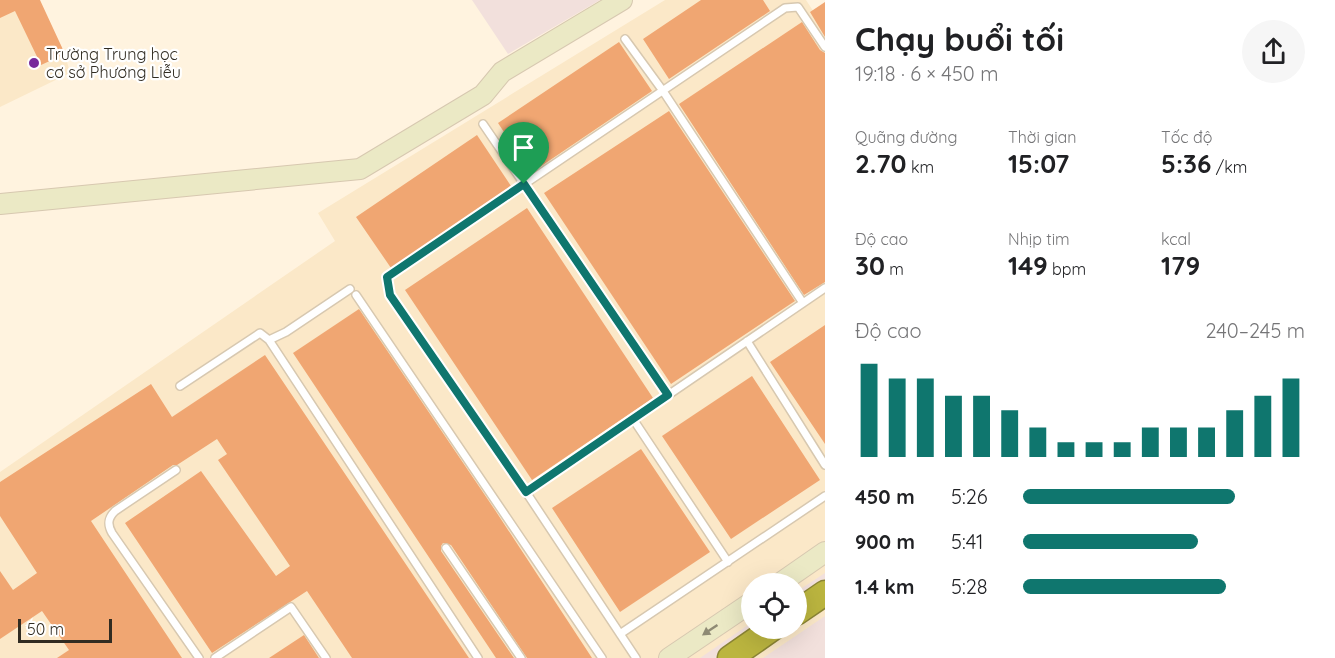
<!DOCTYPE html>
<html lang="vi">
<head>
<meta charset="utf-8">
<style>
	body { margin:0; font-family:Quicksand,sans-serif; background:#f6f6f6; color:#202124; height:100vh; display:flex; flex-direction:column; font-size:22px; white-space:nowrap }
	* { box-sizing:border-box; margin:0 }
	p { font-size:20px; color:#757577 }
	.icon { flex:none; width:33px; height:33px; fill:none; stroke:currentColor; stroke-width:2; stroke-linecap:round; stroke-linejoin:round }
	.map { position:relative; flex:1; overflow:hidden }
	.side { display:flex; flex-direction:column; background:#fff; width:510px }
	.side>* { flex:none }
	.fabs { position:absolute; left:741px; top:573px; display:grid; gap:12px }
	.fabs a { display:grid; place-items:center; width:66px; height:66px; border-radius:50%; background:#fff; box-shadow:0 6px 24px #0002; font-size:30px }
	.scale { position:absolute; left:18px; bottom:15px; width:94px; box-sizing:border-box; padding-left:6px; border:3px solid #312c22; border-top:0; font-size:16px; line-height:21px; white-space:nowrap; color:#312c22; -webkit-text-stroke:4px #fff; paint-order:stroke }
	.pin { position:absolute; display:grid; place-items:center; width:51px; height:51px; color:#fff; margin:-62px -26px; border-radius:50% 50% 50% 0; rotate:-45deg; box-shadow:0 0 6px #0007 }
	.pin .icon { rotate:45deg }
	.round { display:grid; place-items:center; flex:none; width:63px; height:63px; border-radius:32px; background:#f6f6f6 }
	.head { display:flex; align-items:center; justify-content:space-between; height:102px; padding:0 30px }
	h1 { font-size:33px; font-weight:800; line-height:45px }
	.figures { display:grid; grid-template-columns:repeat(3,1fr); gap:9px; height:102px; padding:6px 30px }
	.figures div { display:grid; align-content:center }
	.figures b { font-size:26px; font-weight:800 }
	.figures small { font-size:16px; font-weight:400 }
	.figures p { font-size:16px }
	.chart { height:168px; padding:12px 30px }
	.chart p { display:flex; justify-content:space-between }
	.chart svg { width:100%; height:108px; margin-top:6px; stroke:#0f766e; stroke-width:6 }
	ul { padding:0 30px; list-style:none; font-size:20px }
	li { display:grid; grid-template-columns:96px 72px 1fr; align-items:center; height:45px }
	li i { height:15px; border-radius:8px; background:#0f766e }
	main { display:flex; flex:1; min-height:0 }
	.map>svg:first-child { display:block }
	.built { fill:#fbe8c8; fill-rule:evenodd }
	.green { fill:#f2e0dc }
	.building { fill:#f0a672 }
	.lines { fill:none; stroke-linecap:round; stroke-linejoin:round }
	.lane-casing { stroke:#d7c8b0; stroke-width:10 }
	.secondary-casing { stroke:#d7c8b0; stroke-width:22 }
	.highway-casing { stroke:#8b8535; stroke-width:27 }
	.lane { stroke:#fff; stroke-width:7 }
	.secondary { stroke:#ebe9c5; stroke-width:20 }
	.highway { stroke:#bbb53f; stroke-width:24 }
	.oneway { fill:#8e8a74 }
	.route-casing { stroke:#fff; stroke-width:12 }
	.route { stroke:#0f766e; stroke-width:8 }
	.poi-dot { fill:#77299b; stroke:#fff; stroke-width:2 }
	.labels { text-anchor:middle; stroke-width:4.5; stroke-linejoin:round; paint-order:stroke }
	.poi-label { font-size:16px; fill:#312c22; stroke:#fff; text-anchor:start }
</style>
</head>
<body>
<main>
<div class="map">
<svg width="825" height="658" viewBox="0 0 825 658">
	<rect width="100%" height="100%" fill="#fff3df"/>
	<path class="built" d="M0 0H38L65 54 70 73 0 107Z
		M665 0H806L825 29V658H0V472L335 241 318 213ZM752 584H796V628H752Z"/>
	<path class="green" d="M472 0H600L508 54Z
		M825 573V584L797 603 796 592Z
		M825 616V658H763Z
		M751 623 752 628 759 629 715 658H700Z"/>
	<path class="building" d="M0 0H40L65 54 41 65 15 11 0 18Z
		M701 0H763L770 11 669 79 643 39Z
		M825 2V37L810 12Z
		M802 22 820 50 825 53V282L804 295 679 104Z
		M619 42 652 91 531 173 498 123Z
		M669 111 795 301 671 384 544 193Z
		M477 135 511 186 391 268 356 217Z
		M527 208 653 398 532 480 405 290Z
		M359 309 495 510 592 658H527L451 545 443 543 441 546V551L514 658H496L293 353Z
		M825 325V444L770 362Z
		M265 355 469 658H352L307 591 212 653 125 523 201 471 276 576 290 566 218 460 227 454 217 439 177 465H173L91 521 182 658H57L69 650 42 611 0 639V571L13 590 37 573 0 516V482L151 384 172 417Z
		M752 376 820 480 731 539 662 436Z
		M641 449 710 552 620 612 552 508Z
		M304 635 319 658H269Z"/>
	<g class="lines">
		<defs>
			<path id="lane" d="M625 39 663 91 803 303
				M483 124 668 395
				M356 295 602 658
				M269 340 478 658
				M747 341 825 465
				M180 386 260 333 269 340 286 332 350 289
				M633 419 728 562
				M176 470 115 511C108 518 107 524 112 533L199 658
				M526 492 825 288
				M446 548 521 658
				M620 634 825 496
				M215 658 291 607 326 658
				M636 658 526 492 390 295 387 277 785 8 798 7 825 47"/>
			<path id="secondary" d="M0 204 360 169 483 95 502 72 622 0
				M779 584 825 552
				M669 658 752 602"/>
			<path id="highway" d="M796 613 825 593
				M730 658 773 628"/>
		</defs>
		<use href="#lane" class="lane-casing"/>
		<use href="#secondary" class="secondary-casing"/>
		<use href="#highway" class="highway-casing"/>
		<use href="#lane" class="lane"/>
		<use href="#secondary" class="secondary"/>
		<use href="#highway" class="highway"/>
	</g>
	<defs><path id="oneway-solid" d="M-6-.8H1V-3.2L6.5 0L1 3.2V.8H-6Z" transform="scale(1.5)"/></defs>
	<use class="oneway" href="#oneway-solid" transform="translate(710 630) rotate(146)"/>
	<g class="lines">
		<defs>
			<path id="route" d="M524 184 668 395 526 492 390 295 387 277Z"/>
		</defs>
		<use href="#route" class="route-casing"/>
		<use href="#route" class="route"/>
	</g>
	<circle class="poi-dot" cx="34" cy="63" r="6"/>
	<g class="labels">
		<g class="poi-label">
			<text x="46" y="60">Trường Trung học<tspan x="46" dy="18">cơ sở Phương Liễu</tspan></text>
		</g>
	</g>
</svg>
<div class="fabs">
<a><svg class="icon" aria-label="locate" viewBox="0 0 24 24"><circle cx="12" cy="12" r="6"/><path d="M12 2v4M12 18v4M2 12h4M18 12h4"/></svg></a>
</div>
<div class="scale">50 m</div>
<div class="pin" style="left:524px;top:184px;background:#1e9e55"><svg class="icon" aria-label="arrive" viewBox="0 0 24 24"><path d="M6 21V4h12l-3 4 3 4H6"/></svg></div>
</div>
<section class="side">
<div class="head"><div><h1>Chạy buổi tối</h1><p>19:18 · 6 × 450 m</p></div><a class="round"><svg class="icon" aria-label="share" viewBox="0 0 24 24"><path d="M12 15V3M7 8l5-5 5 5M5 13v7h14v-7"/></svg></a></div>
<div class="figures">
<div><p>Quãng đường</p><b>2.70<small> km</small></b></div>
<div><p>Thời gian</p><b>15:07</b></div>
<div><p>Tốc độ</p><b>5:36<small> /km</small></b></div>
</div>
<div class="figures">
<div><p>Độ cao</p><b>30<small> m</small></b></div>
<div><p>Nhịp tim</p><b>149<small> bpm</small></b></div>
<div><p>kcal</p><b>179</b></div>
</div>
<div class="chart"><p><span>Độ cao</span>240–245 m</p>
<svg viewBox="0 0 160 44" preserveAspectRatio="none"><path d="M5 44V6M15 44V12M25 44V12M35 44V19M45 44V19M55 44V25M65 44V32M75 44V38M85 44V38M95 44V38M105 44V32M115 44V32M125 44V32M135 44V25M145 44V19M155 44V12"/></svg>
</div>
<ul>
<li><b>450 m</b>5:26<i style="width:75%"></i></li>
<li><b>900 m</b>5:41<i style="width:62%"></i></li>
<li><b>1.4 km</b>5:28<i style="width:72%"></i></li>
</ul>
</section>
</main>
</body>
</html>
